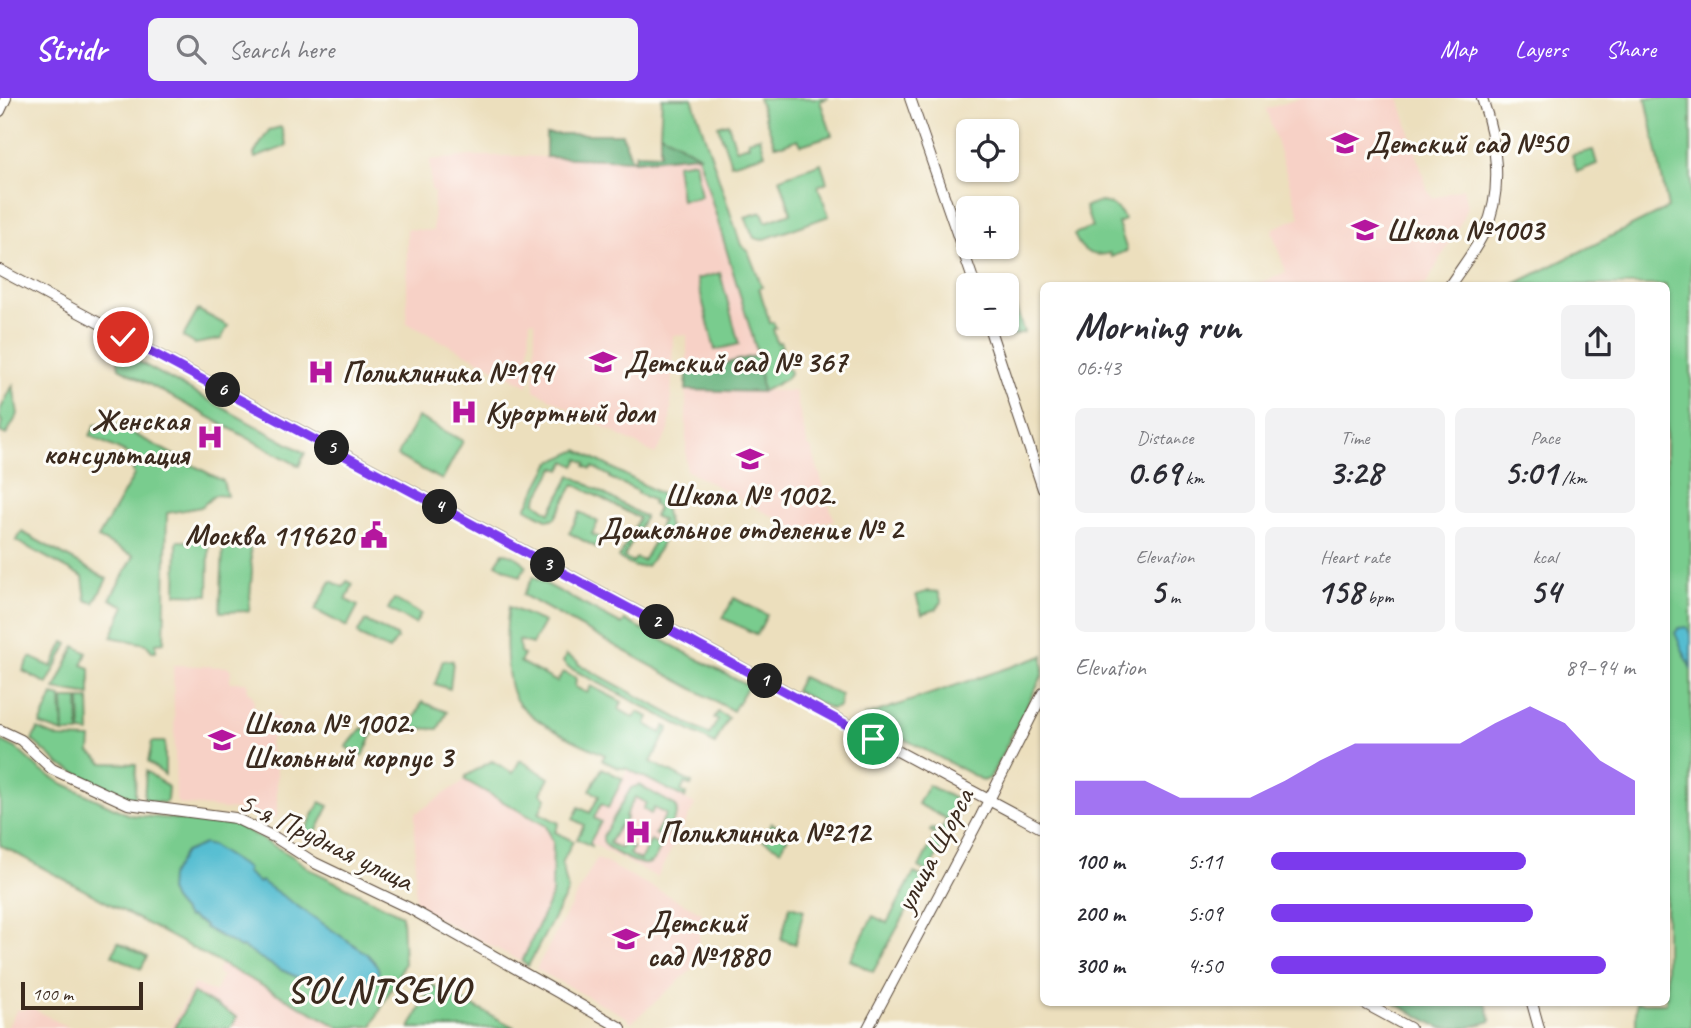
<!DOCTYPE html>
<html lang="en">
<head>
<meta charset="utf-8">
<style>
	body { margin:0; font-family:Caveat,sans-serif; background:#f2f2f3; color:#2b2b33; height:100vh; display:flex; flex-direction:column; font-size:26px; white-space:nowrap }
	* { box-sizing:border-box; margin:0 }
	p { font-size:23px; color:#7c7c81 }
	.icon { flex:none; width:38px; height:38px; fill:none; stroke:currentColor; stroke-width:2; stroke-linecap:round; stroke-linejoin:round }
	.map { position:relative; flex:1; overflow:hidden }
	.details { position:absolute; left:1040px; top:184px; width:630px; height:724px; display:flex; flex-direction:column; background:#fff; border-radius:10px; box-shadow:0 2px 5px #0004 }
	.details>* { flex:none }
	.controls { position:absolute; left:956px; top:21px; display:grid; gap:14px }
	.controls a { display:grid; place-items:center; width:63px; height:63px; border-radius:10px; background:#fff; box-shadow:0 2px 5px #0004; font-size:35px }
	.scale { position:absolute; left:21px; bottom:18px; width:122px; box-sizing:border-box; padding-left:7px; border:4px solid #3b2a1e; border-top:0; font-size:19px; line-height:24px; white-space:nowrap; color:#3b2a1e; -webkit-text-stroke:5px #fdfcf7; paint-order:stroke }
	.pin { position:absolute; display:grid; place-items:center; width:60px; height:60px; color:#fff; margin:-30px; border:4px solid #fff; border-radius:50%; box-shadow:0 2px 7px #0007 }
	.km { position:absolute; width:35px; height:35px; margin:-18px; border-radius:50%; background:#222; color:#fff; font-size:19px; line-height:35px; text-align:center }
	.round { display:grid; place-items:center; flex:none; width:74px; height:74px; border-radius:10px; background:#f2f2f3 }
	.summary { display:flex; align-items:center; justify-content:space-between; height:119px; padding:0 35px }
	h1 { font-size:38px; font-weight:700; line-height:52px }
	.figures { display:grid; grid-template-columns:repeat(3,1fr); gap:10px; height:119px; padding:7px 35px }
	.figures div { display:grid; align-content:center; border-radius:10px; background:#f2f2f3; text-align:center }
	.figures b { font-size:35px; font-weight:700 }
	.figures small { font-size:19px; font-weight:400 }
	.figures p { font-size:19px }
	.chart { height:196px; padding:14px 35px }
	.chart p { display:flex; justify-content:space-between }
	.chart svg { width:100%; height:126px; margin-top:7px; fill:#7c3aed; opacity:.7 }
	ul { padding:0 35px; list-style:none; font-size:23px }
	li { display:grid; grid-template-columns:112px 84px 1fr; align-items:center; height:52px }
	li i { height:18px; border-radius:9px; background:#7c3aed }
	header { display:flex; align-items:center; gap:42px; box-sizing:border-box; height:98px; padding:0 35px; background:#7c3aed; color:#fff }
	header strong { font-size:33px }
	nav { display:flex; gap:38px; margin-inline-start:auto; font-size:24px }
	.search { width:490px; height:63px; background:#f2f2f3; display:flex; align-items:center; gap:18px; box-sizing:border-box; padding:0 24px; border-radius:10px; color:#7c7c81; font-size:26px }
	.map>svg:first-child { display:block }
	.built { fill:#f7d1c6 }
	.green { fill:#79cc8e; stroke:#5a7b56; stroke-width:2; fill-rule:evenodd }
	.forest { fill:#62b079; stroke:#4e6d4c; stroke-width:2 }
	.water { fill:#54bdd1; stroke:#487478; stroke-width:2 }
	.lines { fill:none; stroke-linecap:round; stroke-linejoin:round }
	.minor-casing { stroke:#564536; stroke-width:12 }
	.minor { stroke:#fff; stroke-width:10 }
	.route-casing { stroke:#fff; stroke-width:14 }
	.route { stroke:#7c3aed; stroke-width:9 }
	.labels { text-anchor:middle; stroke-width:6; stroke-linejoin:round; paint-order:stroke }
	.poi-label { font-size:30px; font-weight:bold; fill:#3b2a1e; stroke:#fdfcf7; text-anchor:start }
	.street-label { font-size:30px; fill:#3b2a1e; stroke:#fdfcf7 }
	.district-label { font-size:37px; font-weight:bold; letter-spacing:2px; fill:#3b2a1e; stroke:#fdfcf7 }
</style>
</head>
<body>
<header>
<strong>Stridr</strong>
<div class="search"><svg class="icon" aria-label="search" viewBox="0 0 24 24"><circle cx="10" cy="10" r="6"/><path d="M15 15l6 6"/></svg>Search here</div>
<nav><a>Map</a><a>Layers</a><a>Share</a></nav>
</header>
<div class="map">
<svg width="1691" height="930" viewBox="0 0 1691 930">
	<rect width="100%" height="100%" fill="#fdfcf7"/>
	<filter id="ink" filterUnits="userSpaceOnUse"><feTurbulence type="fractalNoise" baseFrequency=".0143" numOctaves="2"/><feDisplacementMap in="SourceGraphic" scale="14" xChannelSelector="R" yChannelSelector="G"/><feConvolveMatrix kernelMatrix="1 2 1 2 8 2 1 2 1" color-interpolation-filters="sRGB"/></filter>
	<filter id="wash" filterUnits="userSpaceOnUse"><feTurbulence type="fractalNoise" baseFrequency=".00686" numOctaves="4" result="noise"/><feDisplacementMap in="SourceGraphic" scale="28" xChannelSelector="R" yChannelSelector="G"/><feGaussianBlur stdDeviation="1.57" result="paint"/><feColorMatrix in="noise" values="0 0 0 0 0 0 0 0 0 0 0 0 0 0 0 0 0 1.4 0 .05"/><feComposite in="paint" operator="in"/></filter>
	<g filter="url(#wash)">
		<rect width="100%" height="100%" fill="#ecdfbd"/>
		<path class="built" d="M1301 0H1399L1428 93 1433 100 1463 90 1467 108 1462 122 1426 187H1255L1286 174 1272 134 1274 130 1300 119 1266 11Z
			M698 57 758 257 687 275V237H673L671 312 669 333 655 356 534 292 535 223H530L528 288 407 225V131L433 133 434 94 431 91 430 62 472 58H520L634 63Z
			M686 292 795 293 808 349H811L834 422 798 432 686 372Z
			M173 567 228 569 231 572 230 584H247L248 593 254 600V610L278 620 277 630 269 645 270 652 277 659V720L235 712 180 706 176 702Z
			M628 671 695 706 657 779 590 745 600 725 593 720 601 706 608 709Z
			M465 682 546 728 553 745 552 797 522 864 415 808V716Z
			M597 760 702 815 696 868 631 925 626 919 536 871Z
			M222 865 344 930H171L194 886 215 894 222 878 217 874Z
			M32 910 58 924 70 930H7L17 912Z"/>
		<path class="green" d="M662 0H692L741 147 748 153 762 189 759 190 770 225 773 224 776 230 773 231 777 245 780 244 782 249 778 250 780 258 785 257 787 264 783 265 785 271H789L790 275 786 281 762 294 758 257 698 57 660 35Z
			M758 0H828L820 3 832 37 801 47 798 41 782 47H775Z
			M1646 0H1691V930H1636V905H1666V187H1513L1668 110Z
			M728 25 736 51 749 47 748 42 760 39 765 56 731 66 718 28Z
			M281 29 287 48 255 60 254 56 269 32Z
			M1593 52 1597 66 1577 74 1572 57Z
			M695 63 701 99 681 102 676 66Z
			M821 65 827 84 818 88 829 118 762 142 754 140 745 119 762 114 766 124 791 115 780 80Z
			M1100 104C1112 105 1120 111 1125 122L1118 125 1127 153 1111 159 1110 155C1092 160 1080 153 1074 136L1092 129 1085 109Z
			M720 175 739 246 715 252 697 181Z
			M1011 196 1024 234 1011 238 1006 225V198Z
			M198 212 228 228 221 241 195 246 183 239Z
			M121 254 305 355 299 368 119 270 118 264Z
			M13 287 18 316 6 337 0 334 2 323 0 322V312Z
			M418 319 463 343 442 382 397 358Z
			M115 326 223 383 227 398 215 397 201 409 167 415 164 544 156 545V553H152L146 546 111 539 125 508 110 501 134 458 98 440 134 377 130 357 90 338 95 327Z
			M578 352 661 396 669 430 659 451 647 468 635 469 619 460 639 420 574 386 555 420 548 422 526 410 551 364ZM579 361 586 365 585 368 591 371 593 369 610 378V380L638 393 637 395 654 403 652 406 658 410 654 418 662 422 655 442 643 463 636 460 633 464 624 459 645 419 571 377 550 415 535 404 555 369 561 372 566 363 575 368Z
			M580 414 598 424 592 436 604 442 599 451 569 435Z
			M22 434 107 481 94 505 86 502 83 479 16 443Z
			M249 439 252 473 249 513 220 514 223 450 227 449 230 443Z
			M177 443H209L208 497 176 496Z
			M503 455C511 455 523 462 526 468L520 479 496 466Z
			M533 479 622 527 625 522 748 588 733 613 523 497Z
			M331 483 343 489 347 483 353 486 346 502 358 508 347 529 315 512Z
			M929 493 938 494 942 504 936 511 922 516 916 497Z
			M734 500 767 517 757 537 723 520Z
			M394 501 421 516 415 526 388 511Z
			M509 509 544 524 532 546 519 542 520 554 524 557 520 564 557 584 563 574 576 580 575 589 587 595 591 588 622 604 619 611 634 620 638 614 649 619 646 626 661 635 665 628 669 630 651 664 692 685 691 688 685 685 681 693 686 696 685 700 628 671 616 669 602 662 605 657C576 643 542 630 519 606 504 590 505 531 509 509Z
			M366 523 396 538 397 541 389 552 359 538 358 534Z
			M64 544 68 546 47 586 23 573 30 559 52 569Z
			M75 548 87 555 82 567 90 570V597L55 591Z
			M566 557 578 564V566L709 637 718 622 714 620 718 614 728 620 715 646 566 568 563 564Z
			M1043 558V576L990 680 984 683 885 631 865 618Z
			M443 562 453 563 450 591 435 586Z
			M802 579 841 597 839 609 831 611 795 593Z
			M53 597 61 599 63 635 40 627Z
			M63 601H78L79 635H64Z
			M80 601H89L90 635 81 634Z
			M422 604 447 614 438 631 410 630Z
			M362 630 373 635 363 658 346 649Z
			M38 631 59 640 91 641 90 654 103 665 136 666 135 703 60 667 32 642Z
			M0 642 16 650 40 672 62 685 129 717 235 726 292 758 311 772 402 817 404 866 372 928 341 930 0 747Z
			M152 644H165V677L148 664Z
			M520 662 549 680 541 695 546 700 539 715 559 725 555 734 573 743 562 765 568 793 528 868 522 864 552 797 553 744 546 728 465 682 466 678 492 663 513 675Z
			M602 670 623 681 608 710 601 706 594 720 601 724 590 744 591 748 577 741 584 727 573 721 579 709 590 715 599 698 590 692Z
			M146 673 168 689 167 702 164 705 144 702Z
			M639 687 676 708 677 715 666 737 661 739 655 736 666 716 654 710 651 716 643 711 646 705 635 699 625 718 627 719 622 728 620 727 609 745 620 751 624 745 633 750 629 756 640 762 651 742 660 750C657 757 655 764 647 766 640 768 612 754 607 748 603 744 603 744 603 738L631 690Z
			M928 687 965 706 928 774 919 769 936 736 930 733 932 730 940 734 947 721 918 706Z
			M320 704 329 708 312 742 303 737Z
			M771 725 790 735 781 752 763 742Z
			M914 775 925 780 873 874 850 862 873 818 887 825Z
			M790 808 804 812 795 846 781 841Z
			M118 844 147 859 141 871 112 857Z
			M432 887 514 929 513 930H410Z
			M193 895 237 919 231 930H175Z"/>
		<path class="forest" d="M660 35 698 57 634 63 636 55 660 56Z
			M546 36H622L632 62 546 59Z
			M758 257 762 294 686 292 687 275Z
			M1394 905H1486L1491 923 1468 930H1441Z"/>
		<path class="water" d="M1687 529 1691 538V571L1675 535 1679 530Z
			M204 746 212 748 248 771 246 774 259 785 261 783 367 856C377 866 382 871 376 884H370L365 891V897L359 903H349L277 870 242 849 241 850 204 829 205 827 190 819 188 820 173 802 169 793 170 779 185 754Z"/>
	</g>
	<g filter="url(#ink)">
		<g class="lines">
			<defs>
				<path id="minor" d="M910 0 975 187
					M0 13 6 0
					M0 172 1043 731
					M1450 187C1462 169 1476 152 1485 132 1504 92 1496 41 1482 0
					M988 226 1043 391
					M0 632 21 642 52 671 128 706 235 720 276 740 315 765 409 810 621 930
					M1364 905 1410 930
					M1532 905 1539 930
					M868 930 981 718 1043 595"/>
			</defs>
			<use href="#minor" class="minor-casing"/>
			<use href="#minor" class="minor"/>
		</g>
	</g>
	<g class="lines" filter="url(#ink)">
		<defs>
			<path id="route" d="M123 239 873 641"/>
		</defs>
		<use href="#route" class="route-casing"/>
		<use href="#route" class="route"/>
	</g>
	<defs>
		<symbol id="school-bare" viewBox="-9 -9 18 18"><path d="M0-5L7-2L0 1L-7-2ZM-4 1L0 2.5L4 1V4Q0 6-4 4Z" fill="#b5179e" stroke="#fdfcf7" stroke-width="2.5" paint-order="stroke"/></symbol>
		<symbol id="hospital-bare" viewBox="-9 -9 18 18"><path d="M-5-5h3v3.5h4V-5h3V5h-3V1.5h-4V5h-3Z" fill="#b5179e" stroke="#fdfcf7" stroke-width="2.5" paint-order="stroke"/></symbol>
		<symbol id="civic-bare" viewBox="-9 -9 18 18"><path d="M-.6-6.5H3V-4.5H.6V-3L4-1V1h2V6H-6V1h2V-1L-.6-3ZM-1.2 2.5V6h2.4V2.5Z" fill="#b5179e" stroke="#fdfcf7" stroke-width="2.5" paint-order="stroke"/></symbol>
	</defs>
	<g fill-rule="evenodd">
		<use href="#school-bare" x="1326" y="26" width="38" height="38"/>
		<use href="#school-bare" x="1346" y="113" width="38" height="38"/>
		<use href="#school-bare" x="584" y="245" width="38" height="38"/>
		<use href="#hospital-bare" x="302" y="255" width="38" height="38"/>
		<use href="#hospital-bare" x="445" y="295" width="38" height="38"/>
		<use href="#hospital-bare" x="191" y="320" width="38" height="38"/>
		<use href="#school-bare" x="731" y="342" width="38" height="38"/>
		<use href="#civic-bare" x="355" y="418" width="38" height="38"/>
		<use href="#school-bare" x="203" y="623" width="38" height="38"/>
		<use href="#hospital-bare" x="619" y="715" width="38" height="38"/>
		<use href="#school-bare" x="607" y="822" width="38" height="38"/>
	</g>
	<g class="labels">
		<g class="poi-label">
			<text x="1366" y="55">Детский сад №50</text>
			<text x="1386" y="142">Школа №1003</text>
			<text x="624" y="274">Детский сад № 367</text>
			<text x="342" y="284">Поликлиника №194</text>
			<text x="485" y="324">Курортный дом</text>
			<text x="189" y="332" text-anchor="end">Женская<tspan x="189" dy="34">консультация</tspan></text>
			<text x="750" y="407" text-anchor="middle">Школа № 1002.<tspan x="750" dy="34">Дошкольное отделение № 2</tspan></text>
			<text x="353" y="447" text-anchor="end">Москва 119620</text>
			<text x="243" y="635">Школа № 1002.<tspan x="243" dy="34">Школьный корпус 3</tspan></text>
			<text x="659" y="744">Поликлиника №212</text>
			<text x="647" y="834">Детский<tspan x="647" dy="34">сад №1880</tspan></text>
		</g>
		<g class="street-label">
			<text transform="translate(326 743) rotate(26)" y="10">5-я Прудная улица</text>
			<text transform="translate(934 752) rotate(-62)" y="10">улица Щорса</text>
		</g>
		<g class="district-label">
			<text x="379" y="904">SOLNTSEVO</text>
		</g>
	</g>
</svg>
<div class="controls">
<a><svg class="icon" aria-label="locate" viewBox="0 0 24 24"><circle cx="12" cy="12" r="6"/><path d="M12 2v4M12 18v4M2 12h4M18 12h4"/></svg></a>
<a>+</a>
<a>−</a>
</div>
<div class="scale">100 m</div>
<div class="pin" style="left:873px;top:641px;background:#1e9e55"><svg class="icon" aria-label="arrive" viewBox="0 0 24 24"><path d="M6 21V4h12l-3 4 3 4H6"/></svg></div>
<div class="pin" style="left:123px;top:239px;background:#d93025"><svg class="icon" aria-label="check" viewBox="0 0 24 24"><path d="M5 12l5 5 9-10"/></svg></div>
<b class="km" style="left:765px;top:583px">1</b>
<b class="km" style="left:657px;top:524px">2</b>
<b class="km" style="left:548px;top:467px">3</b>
<b class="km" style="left:440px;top:409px">4</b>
<b class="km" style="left:332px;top:350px">5</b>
<b class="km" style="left:223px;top:292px">6</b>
<section class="details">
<div class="summary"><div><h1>Morning run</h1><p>06:43</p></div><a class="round"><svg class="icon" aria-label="share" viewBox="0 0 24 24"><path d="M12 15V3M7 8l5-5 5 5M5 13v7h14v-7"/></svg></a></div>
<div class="figures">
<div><p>Distance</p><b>0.69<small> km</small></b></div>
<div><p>Time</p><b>3:28</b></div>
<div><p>Pace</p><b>5:01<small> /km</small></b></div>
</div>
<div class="figures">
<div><p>Elevation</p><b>5<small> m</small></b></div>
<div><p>Heart rate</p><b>158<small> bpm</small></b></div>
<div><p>kcal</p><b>54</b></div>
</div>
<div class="chart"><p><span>Elevation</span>89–94 m</p>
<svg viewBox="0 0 160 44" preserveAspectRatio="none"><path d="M0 44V32L10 32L20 32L30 38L40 38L50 38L60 32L70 25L80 19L90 19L100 19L110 19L120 12L130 6L140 12L150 25L160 32V44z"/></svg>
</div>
<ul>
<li><b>100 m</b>5:11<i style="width:70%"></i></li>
<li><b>200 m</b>5:09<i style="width:72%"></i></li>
<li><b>300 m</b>4:50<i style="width:92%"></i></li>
</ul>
</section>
</div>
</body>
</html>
